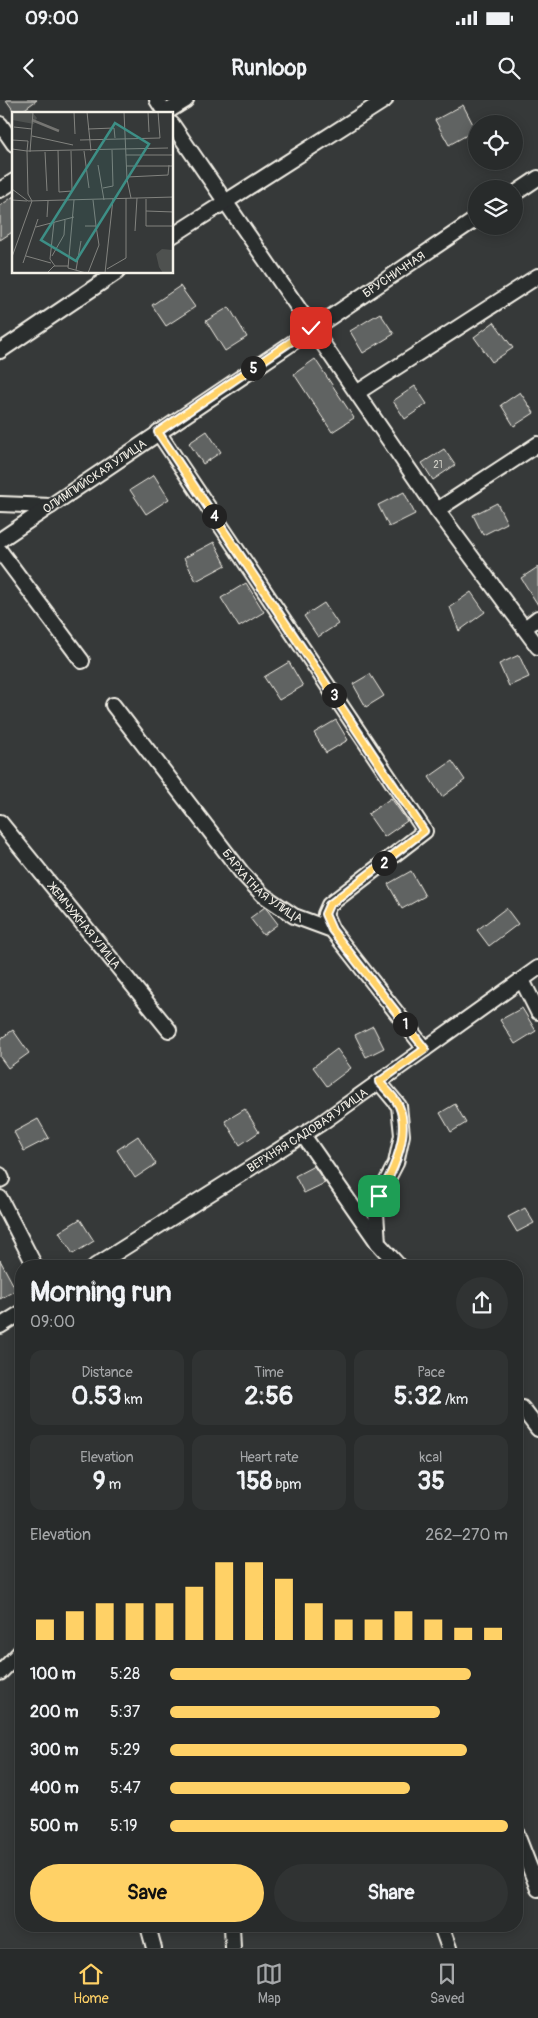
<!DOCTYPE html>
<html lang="en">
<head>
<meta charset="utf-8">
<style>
	body { margin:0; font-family:Pangolin,sans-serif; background:#303333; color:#f1f3f6; height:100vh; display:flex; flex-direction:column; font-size:19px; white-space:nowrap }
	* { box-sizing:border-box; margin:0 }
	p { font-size:16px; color:#a5a7a9 }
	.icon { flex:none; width:28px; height:28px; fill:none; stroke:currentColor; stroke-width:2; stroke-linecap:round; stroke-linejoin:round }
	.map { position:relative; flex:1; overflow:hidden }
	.drawer { position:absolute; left:15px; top:1160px; width:508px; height:672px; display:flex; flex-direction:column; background:#282b2b; border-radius:20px; box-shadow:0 2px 12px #0003,0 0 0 1px #444747 }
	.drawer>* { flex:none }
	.fabs { position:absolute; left:468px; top:15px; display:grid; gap:10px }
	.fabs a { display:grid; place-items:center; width:55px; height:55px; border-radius:50%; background:#282b2b; box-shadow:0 2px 12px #0003,0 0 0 1px #444747; font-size:25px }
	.pin { position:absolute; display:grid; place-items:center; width:42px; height:42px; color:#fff; margin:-21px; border-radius:10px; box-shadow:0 2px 8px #0006 }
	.km { position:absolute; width:25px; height:25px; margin:-12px; border-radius:50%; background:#222; color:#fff; font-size:14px; line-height:25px; text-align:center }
	.round { display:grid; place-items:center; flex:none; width:52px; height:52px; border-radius:26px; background:#303333 }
	.summary { display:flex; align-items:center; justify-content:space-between; height:85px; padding:0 15px }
	h1 { font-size:28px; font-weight:700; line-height:38px }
	.stats { display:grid; grid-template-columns:repeat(3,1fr); gap:8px; height:85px; padding:5px 15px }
	.stats div { display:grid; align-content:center; border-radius:12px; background:#303333; text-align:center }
	.stats b { font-size:25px; font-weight:700 }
	.stats small { font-size:14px; font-weight:400 }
	.stats p { font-size:14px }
	.chart { height:140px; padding:10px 15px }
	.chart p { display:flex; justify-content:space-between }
	.chart svg { width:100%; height:90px; margin-top:5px; stroke:#ffd166; stroke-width:6 }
	.button { display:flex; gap:10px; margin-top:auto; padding:10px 15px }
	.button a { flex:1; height:58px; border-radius:30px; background:#ffd166; color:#111; font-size:20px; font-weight:700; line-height:58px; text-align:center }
	.button a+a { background:#303333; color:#f1f3f6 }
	ul { padding:0 15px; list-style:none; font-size:16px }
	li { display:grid; grid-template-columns:80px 60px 1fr; align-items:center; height:38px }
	li i { height:12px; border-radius:6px; background:#ffd166 }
	.status { display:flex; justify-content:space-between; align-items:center; height:35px; padding:0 25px; background:#282b2b; direction:ltr }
	.status svg { height:14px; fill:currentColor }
	header { display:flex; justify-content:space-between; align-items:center; height:65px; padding:0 15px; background:#282b2b; font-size:22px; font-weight:700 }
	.dock { display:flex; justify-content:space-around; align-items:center; height:70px; border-top:1px solid #444747; background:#282b2b; font-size:14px; color:#a5a7a9 }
	.dock a { display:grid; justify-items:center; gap:2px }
	.dock .on { color:#ffd166 }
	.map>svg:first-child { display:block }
	.building { fill:#616362; stroke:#f4f1e8 }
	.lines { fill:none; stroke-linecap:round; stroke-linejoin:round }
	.street-casing { stroke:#f4f1e8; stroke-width:18 }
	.street { stroke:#2a2d2e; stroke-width:14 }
	.route-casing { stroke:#fff; stroke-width:10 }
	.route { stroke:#ffd166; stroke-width:6 }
	.labels { text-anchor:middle; stroke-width:4; stroke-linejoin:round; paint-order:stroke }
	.number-label { font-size:10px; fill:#cfcec6 }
	.street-label { font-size:12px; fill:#f4f1e8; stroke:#2a2d2e }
	.inset-river { fill:none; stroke:#757572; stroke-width:2.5 }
	.inset-road { fill:none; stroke:#82837f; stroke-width:1 }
	.view { fill:#3d8f86; fill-opacity:0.15; stroke:#3d8f86; stroke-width:2.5 }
	.inset-edge { fill:none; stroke:#f4f1e8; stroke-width:2.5 }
</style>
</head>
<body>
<div class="status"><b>09:00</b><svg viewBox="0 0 49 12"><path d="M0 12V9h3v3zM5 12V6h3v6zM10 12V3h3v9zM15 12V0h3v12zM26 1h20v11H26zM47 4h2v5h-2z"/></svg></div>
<header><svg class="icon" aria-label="back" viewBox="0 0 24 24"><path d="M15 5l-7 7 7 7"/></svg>Runloop<svg class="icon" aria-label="search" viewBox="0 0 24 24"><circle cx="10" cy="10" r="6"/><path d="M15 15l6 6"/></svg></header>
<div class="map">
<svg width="538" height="1848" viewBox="0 0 538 1848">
	<rect width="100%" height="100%" fill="#363939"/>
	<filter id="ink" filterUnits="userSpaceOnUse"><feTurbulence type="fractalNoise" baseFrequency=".02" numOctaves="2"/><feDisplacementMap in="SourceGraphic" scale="10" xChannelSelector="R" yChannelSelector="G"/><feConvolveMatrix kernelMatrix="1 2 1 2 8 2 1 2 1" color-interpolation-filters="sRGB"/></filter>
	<g filter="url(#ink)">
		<path class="building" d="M6 0H37L18 14H16Z
			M463 5 476 30 449 45 435 20Z
			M14 96V131L0 140V106Z
			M180 186 195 207 166 226 152 205Z
			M229 207 247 237 225 251 206 221Z
			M380 213 394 234 363 253 350 231Z
			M494 222 513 248 492 262 474 237Z
			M315 259 354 318 332 332 294 274Z
			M415 286 427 304 405 319 393 301Z
			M520 292 534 313 514 326 501 305Z
			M207 331 221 352 203 364 189 343Z
			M444 349 455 365 433 380 422 363Z
			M154 375 169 399 146 414 130 390Z
			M404 392 415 414 389 427 378 405Z
			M497 403 507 423 483 435 473 415Z
			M214 442 226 465 196 481 184 458Z
			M538 467V505L521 478Z
			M246 483 264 512 239 527 221 498Z
			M471 492 485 512 459 531 450 507Z
			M324 503 338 524 318 537 304 516Z
			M519 555 529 577 509 586 499 564Z
			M289 562 303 586 279 600 264 577Z
			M370 574 384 596 366 607 353 584Z
			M336 620 348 640 326 653 314 633Z
			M452 661 465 680 442 697 429 677Z
			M391 698 407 721 384 737 368 714Z
			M411 771 425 796 402 809 388 784Z
			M265 807 278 824 263 835 250 818Z
			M506 808 518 824 489 846 477 830Z
			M522 908 536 931 515 944 500 920Z
			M373 926 384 948 366 957 355 935Z
			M13 930 29 953 8 968 0 957V939Z
			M337 949 351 968 327 986 313 967Z
			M455 1004 466 1023 451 1032 440 1013Z
			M245 1009 259 1032 240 1045 225 1021Z
			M38 1019 49 1038 24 1051 14 1032Z
			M138 1036 156 1064 135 1078 117 1050Z
			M314 1066 325 1083 304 1093 295 1076Z
			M525 1108 534 1123 517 1132 508 1117Z
			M80 1119 94 1141 73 1154 59 1132Z
			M0 1160 16 1190 0 1199Z"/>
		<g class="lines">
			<defs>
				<g id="street">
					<path d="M157 0 166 14"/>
					<path d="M165 13 186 0"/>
					<path d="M0 24 14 44"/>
					<path d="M172 24 437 410 538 547"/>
					<path d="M0 90 14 81"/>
					<path d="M514 94 538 78"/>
					<path d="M172 136 385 0"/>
					<path d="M0 251 117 172"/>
					<path d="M358 292 538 176"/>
					<path d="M158 332 425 731 329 805 325 814 332 830"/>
					<path d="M0 404 51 406"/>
					<path d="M437 410 538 344"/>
					<path id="s1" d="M0 440 476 119"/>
					<path d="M0 451 82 561"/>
					<path d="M525 528 538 518"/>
					<path id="s2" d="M113 605 242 773 263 795 294 816 332 830 425 949"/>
					<path id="s3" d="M0 722 169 930"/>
					<path d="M522 880 538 912"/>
					<path d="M303 1035 378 1143 399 1166"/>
					<path d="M0 1075 2 1079 0 1080"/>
					<path d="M0 1098 35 1166"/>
					<path d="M378 1143 376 1113 379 1096 396 1063 402 1035 399 1006 379 982"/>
					<path id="s4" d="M95 1166 320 1024 538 868"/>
					<path d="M0 1226 21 1213"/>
					<path d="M522 1308 538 1329"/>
					<path d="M0 1573 21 1551"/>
					<path d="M516 1732 538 1789"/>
					<path d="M148 1826 154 1848"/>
					<path d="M232 1826 233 1848"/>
					<path d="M441 1826 449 1848"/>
				</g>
			</defs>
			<use href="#street" class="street-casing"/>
			<use href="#street" class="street"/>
		</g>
	</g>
	<g class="lines" filter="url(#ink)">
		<defs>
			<path id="route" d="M311 228 158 332 424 731 329 805 325 814 332 830 425 949 379 982C386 989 395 997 399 1006 411 1035 393 1072 379 1096"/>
		</defs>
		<use href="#route" class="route-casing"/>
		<use href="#route" class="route"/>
	</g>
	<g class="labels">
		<g class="number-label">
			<text x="438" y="368">21</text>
		</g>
		<g class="street-label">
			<text dy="4" stroke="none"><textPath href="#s1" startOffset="475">БРУСНИЧНАЯ</textPath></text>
			<text dy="4" stroke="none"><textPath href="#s1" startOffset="114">ОЛИМПИЙСКАЯ УЛИЦА</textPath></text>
			<text dy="4" stroke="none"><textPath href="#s2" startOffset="236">БАРХАТНАЯ УЛИЦА</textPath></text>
			<text dy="4" stroke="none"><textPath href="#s3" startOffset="134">ЖЕМЧУЖНАЯ УЛИЦА</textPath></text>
			<text dy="4" stroke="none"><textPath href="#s4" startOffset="252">ВЕРХНЯЯ САДОВАЯ УЛИЦА</textPath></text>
		</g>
	</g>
	<g transform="translate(12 12)">
		<rect width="161" height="161" fill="#363939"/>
		<path d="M0 0H20L25 6 22 12 0 8ZM150 137 161 138V161H151L147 155 144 142Z" fill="#4e514f"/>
		<path class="inset-river" d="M20 8 47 19"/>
		<path class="inset-road" d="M62 0 63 22M75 0 79 39M112 0 115 67 119 86M136 0 137 20M2 15 20 17M76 17 102 16 103 26M20 24 61 33M0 28 16 29 15 39 0 37M68 28 148 26 146 0M46 38 47 80 60 79 59 39M72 39 77 76M18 40 21 0M33 40 35 79M114 43H162M86 53 92 88M114 54H162M115 65 156 63 157 53M91 76 101 74 100 38M0 77 16 89 162 85M134 87V114H162M0 88 15 89M62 88 56 156 74 161M20 89 16 82 15 39 156 36M134 99 162 100M35 105 36 89M42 110 38 147 43 154M73 114H84L81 88M24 115 62 105M123 119 125 86M14 144 39 151M40 144 52 123 53 108M0 145 20 89M11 151 26 107M95 157 114 146V86M64 158 69 129M35 161 42 154H56M76 161 87 133 84 114M93 161 101 87"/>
		<path class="view" d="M103 11 137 32 64 149 29 128Z"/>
		<rect width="161" height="161" class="inset-edge"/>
	</g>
</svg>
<div class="fabs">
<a><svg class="icon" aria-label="locate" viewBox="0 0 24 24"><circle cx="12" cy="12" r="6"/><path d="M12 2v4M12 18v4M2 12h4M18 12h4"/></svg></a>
<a><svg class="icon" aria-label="layers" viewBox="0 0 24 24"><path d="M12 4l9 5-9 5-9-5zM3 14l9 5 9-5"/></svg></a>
</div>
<div class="pin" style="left:379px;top:1096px;background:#1e9e55"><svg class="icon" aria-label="arrive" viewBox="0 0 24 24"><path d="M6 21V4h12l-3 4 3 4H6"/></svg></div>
<div class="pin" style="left:311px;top:228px;background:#d93025"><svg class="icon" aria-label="check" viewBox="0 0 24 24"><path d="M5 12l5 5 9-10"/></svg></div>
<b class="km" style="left:405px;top:924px">1</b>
<b class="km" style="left:384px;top:763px">2</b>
<b class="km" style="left:334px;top:595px">3</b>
<b class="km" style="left:214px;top:416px">4</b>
<b class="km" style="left:253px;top:268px">5</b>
<section class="drawer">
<div class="summary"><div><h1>Morning run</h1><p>09:00</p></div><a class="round"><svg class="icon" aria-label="share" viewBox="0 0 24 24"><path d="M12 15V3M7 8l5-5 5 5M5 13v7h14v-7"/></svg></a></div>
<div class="stats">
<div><p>Distance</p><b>0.53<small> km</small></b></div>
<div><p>Time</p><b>2:56</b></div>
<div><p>Pace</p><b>5:32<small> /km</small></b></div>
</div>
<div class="stats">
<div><p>Elevation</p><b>9<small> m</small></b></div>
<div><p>Heart rate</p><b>158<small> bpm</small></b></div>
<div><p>kcal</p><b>35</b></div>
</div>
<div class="chart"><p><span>Elevation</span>262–270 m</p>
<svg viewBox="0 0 160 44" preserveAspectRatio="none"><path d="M5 44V34M15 44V30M25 44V26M35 44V26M45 44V26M55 44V18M65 44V6M75 44V6M85 44V14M95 44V26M105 44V34M115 44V34M125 44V30M135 44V34M145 44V38M155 44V38"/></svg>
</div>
<ul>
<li><b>100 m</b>5:28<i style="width:89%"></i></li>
<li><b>200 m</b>5:37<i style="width:80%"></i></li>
<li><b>300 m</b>5:29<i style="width:88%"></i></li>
<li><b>400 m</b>5:47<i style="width:71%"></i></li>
<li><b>500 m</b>5:19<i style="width:100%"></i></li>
</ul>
<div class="button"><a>Save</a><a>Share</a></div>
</section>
</div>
<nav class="dock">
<a class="on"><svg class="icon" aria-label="home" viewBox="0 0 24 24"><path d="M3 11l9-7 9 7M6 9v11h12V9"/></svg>Home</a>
<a><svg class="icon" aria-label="map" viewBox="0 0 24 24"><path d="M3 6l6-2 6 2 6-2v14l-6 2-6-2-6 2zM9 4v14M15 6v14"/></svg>Map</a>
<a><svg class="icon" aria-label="saved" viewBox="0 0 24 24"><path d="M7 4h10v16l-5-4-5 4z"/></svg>Saved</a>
</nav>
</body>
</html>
